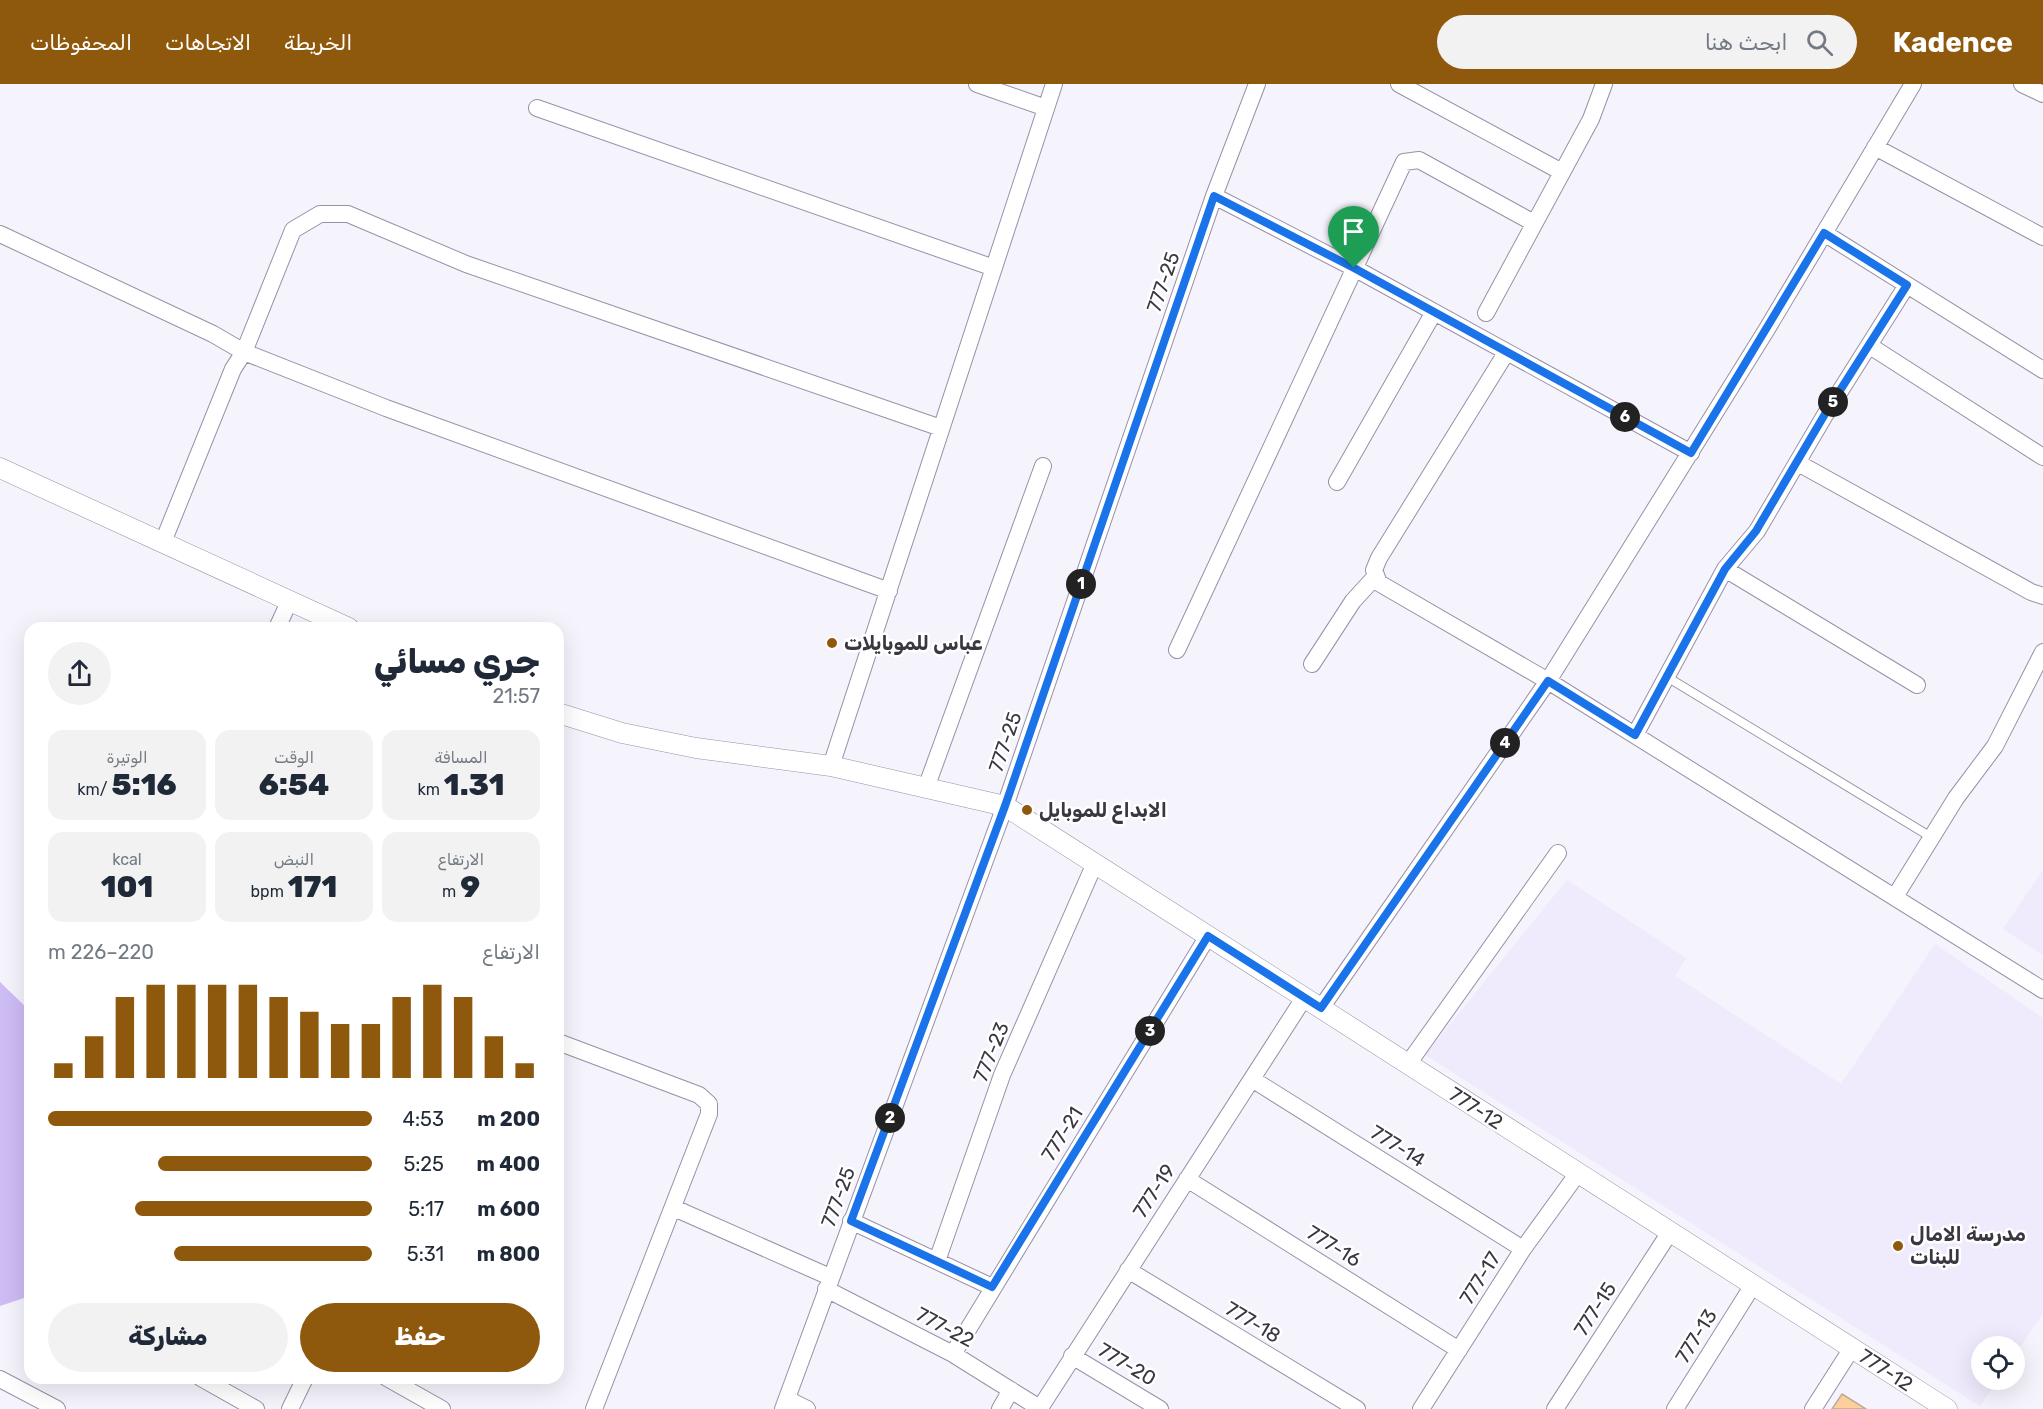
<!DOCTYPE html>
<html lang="ar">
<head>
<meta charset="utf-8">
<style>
	body { margin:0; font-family:Rubik,Vazirmatn,sans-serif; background:#f2f2f3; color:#1f2937; direction:rtl; height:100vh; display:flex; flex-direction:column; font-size:22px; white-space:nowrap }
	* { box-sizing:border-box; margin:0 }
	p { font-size:20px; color:#747a83 }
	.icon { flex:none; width:33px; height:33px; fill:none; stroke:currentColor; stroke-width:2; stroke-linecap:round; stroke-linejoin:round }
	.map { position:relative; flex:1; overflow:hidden; direction:ltr }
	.side { position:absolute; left:24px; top:538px; width:540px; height:762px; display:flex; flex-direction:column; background:#fff; border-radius:18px; box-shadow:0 6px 24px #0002; direction:rtl }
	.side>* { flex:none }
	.buttons { position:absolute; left:1971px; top:1252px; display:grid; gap:12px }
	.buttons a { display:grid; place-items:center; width:54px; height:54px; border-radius:50%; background:#fff; box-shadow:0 6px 24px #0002; font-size:30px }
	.pin { position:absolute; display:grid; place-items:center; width:51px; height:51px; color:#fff; margin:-62px -26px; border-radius:50% 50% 50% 0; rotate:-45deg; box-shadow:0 0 6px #0007 }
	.pin .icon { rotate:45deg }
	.km { position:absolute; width:30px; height:30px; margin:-15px; border-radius:50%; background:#222; color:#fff; font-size:16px; line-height:30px; text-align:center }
	.round { display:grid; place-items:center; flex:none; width:63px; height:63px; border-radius:32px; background:#f2f2f3 }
	.overview { display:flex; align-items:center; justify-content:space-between; height:102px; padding:0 24px }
	h1 { font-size:33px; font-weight:800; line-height:45px }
	.metrics { display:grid; grid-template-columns:repeat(3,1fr); gap:9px; height:102px; padding:6px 24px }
	.metrics div { display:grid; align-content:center; border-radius:15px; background:#f2f2f3; text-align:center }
	.metrics b { font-size:30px; font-weight:800 }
	.metrics small { font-size:16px; font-weight:400 }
	.metrics p { font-size:16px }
	.chart { height:168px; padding:12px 24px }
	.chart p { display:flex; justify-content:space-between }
	.chart svg { width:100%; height:108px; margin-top:6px; stroke:#8f590d; stroke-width:6 }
	.action { display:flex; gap:12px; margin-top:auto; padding:12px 24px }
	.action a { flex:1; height:69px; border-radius:36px; background:#8f590d; color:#fff; font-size:24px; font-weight:800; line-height:69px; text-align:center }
	.action a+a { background:#f2f2f3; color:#1f2937 }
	ul { padding:0 24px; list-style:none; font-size:20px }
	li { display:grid; grid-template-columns:96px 72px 1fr; align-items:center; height:45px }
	li i { height:15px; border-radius:8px; background:#8f590d }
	header { display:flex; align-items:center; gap:36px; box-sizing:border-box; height:84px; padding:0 30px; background:#8f590d; color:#fff }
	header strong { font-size:28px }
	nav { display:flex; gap:33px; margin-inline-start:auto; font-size:21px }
	.search { width:420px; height:54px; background:#f2f2f3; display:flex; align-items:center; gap:15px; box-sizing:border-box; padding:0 21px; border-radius:33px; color:#747a83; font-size:22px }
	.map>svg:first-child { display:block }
	.built { fill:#efeafc }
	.green { fill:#cebcf5 }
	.building { fill:#fece9c; stroke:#bcab9a; stroke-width:1.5 }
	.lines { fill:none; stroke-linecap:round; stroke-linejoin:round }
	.service-casing { stroke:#9791a6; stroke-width:10 }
	.minor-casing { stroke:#9791a6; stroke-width:18 }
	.tertiary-casing { stroke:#9791a6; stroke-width:21 }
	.service { stroke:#fff; stroke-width:8 }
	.minor { stroke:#fff; stroke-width:16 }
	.tertiary { stroke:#fff; stroke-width:20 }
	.route-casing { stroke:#fff; stroke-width:12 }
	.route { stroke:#1a73e8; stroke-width:8 }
	.poi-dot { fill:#8f590d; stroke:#fff; stroke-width:2 }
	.labels { text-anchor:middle; stroke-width:5; stroke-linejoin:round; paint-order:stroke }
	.street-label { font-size:20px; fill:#3a3740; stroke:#fff }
	.poi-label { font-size:20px; font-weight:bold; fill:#3a3740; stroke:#fff; text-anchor:start }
</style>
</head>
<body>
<header>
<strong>Kadence</strong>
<div class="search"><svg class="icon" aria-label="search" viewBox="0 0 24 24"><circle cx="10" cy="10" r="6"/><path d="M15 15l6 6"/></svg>ابحث هنا</div>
<nav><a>الخريطة</a><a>الاتجاهات</a><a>المحفوظات</a></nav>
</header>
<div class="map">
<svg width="2043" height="1325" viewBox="0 0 2043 1325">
	<rect width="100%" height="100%" fill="#f5f3fc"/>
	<path class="built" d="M2043 786V871L2003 845Z
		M1567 796 1686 874 1675 892 1841 1000 1935 860 2043 934V1229L2015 1271 2014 1263H1982V1296H1998L1980 1322 1425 971Z"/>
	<path class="green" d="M0 898 30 927V1212L0 1222Z"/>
	<path class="building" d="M1842 1310 1866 1325H1832Z"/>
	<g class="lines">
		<defs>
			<path id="service" d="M1667 593 1931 753"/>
			<path id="minor" d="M977 0 1046 24
				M1399 0 1562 88
				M2022 0 2043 10
				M537 24 994 184
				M1875 63 2043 153
				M1214 112 1354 184 1691 369
				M1824 149 2043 286
				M0 150 213 250 244 268 293 146 320 130H348L466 180 941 344
				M1486 229 1591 35 1604 0
				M1870 262 2043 373
				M1506 269 1379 474 1374 486 1379 499 1548 597 2043 906
				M1798 379 2031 508 2043 512
				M1337 398 1434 228
				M163 458 233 285 244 268 386 324 889 507
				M1725 485 1917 601
				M277 544 289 518
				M1177 566 1404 78 1419 76 1534 139
				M1312 580 1353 517 1375 493
				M1635 651 1725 485 1757 447 1825 331 1907 201
				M831 682 1054 0
				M926 704 1043 382
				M1896 811 1956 714 1995 662 2043 568
				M1321 924 1548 597 1767 245 1913 0
				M558 958 699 1011 709 1020V1030L594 1325
				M1408 980 1558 769
				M1252 995 1523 1165
				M1187 1095 1459 1266
				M674 1124 830 1193
				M851 1137 992 1203
				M937 1177 1002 991 1095 779
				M1128 1186 1357 1325
				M826 1205 953 1270 1041 1325
				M953 1270 1208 852
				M1072 1272 1160 1325
				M201 1294 256 1325
				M387 1294 442 1325
				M0 1295 57 1325
				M787 1315 807 1325
				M1040 1324 1304 914
				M290 1325 305 1294
				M783 1325 1005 722 1214 112 1257 0
				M1000 1325 1011 1306
				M1421 1325 1523 1165 1578 1089
				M1555 1325 1670 1148
				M1675 1325 1753 1201
				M1813 1325 1852 1264"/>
			<path id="tertiary" d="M0 384 349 544
				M558 629 622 649 696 664 831 682 1005 722 1947 1325"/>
		</defs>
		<use href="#service" class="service-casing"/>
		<use href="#minor" class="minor-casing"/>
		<use href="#tertiary" class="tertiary-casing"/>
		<use href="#service" class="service"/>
		<use href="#minor" class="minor"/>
		<use href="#tertiary" class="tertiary"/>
	</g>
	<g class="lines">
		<defs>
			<path id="route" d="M1214 112 1354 184 1691 369 1824 149 1907 201 1825 330 1756 447 1725 485 1635 651 1548 597 1321 924 1208 852 992 1203 851 1137 1005 722Z"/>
		</defs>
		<use href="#route" class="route-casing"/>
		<use href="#route" class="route"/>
	</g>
	<g class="poi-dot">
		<circle cx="832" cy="559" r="6"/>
		<circle cx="1027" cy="726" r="6"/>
		<circle cx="1898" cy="1162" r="6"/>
	</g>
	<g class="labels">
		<g class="street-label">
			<text transform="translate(1163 198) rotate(-71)" y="7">777-25</text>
			<text transform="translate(1005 658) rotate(-71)" y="7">777-25</text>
			<text transform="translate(991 968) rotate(-68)" y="7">777-23</text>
			<text transform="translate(1476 1024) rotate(33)" y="7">777-12</text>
			<text transform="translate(1062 1050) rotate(-58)" y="7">777-21</text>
			<text transform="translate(1398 1062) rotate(32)" y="7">777-14</text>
			<text transform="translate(1154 1107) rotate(-57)" y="7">777-19</text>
			<text transform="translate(838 1113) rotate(-70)" y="7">777-25</text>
			<text transform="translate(1334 1162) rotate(32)" y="7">777-16</text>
			<text transform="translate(1480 1194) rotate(-58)" y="7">777-17</text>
			<text transform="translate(1595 1225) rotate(-57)" y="7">777-15</text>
			<text transform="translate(1253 1238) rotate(31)" y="7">777-18</text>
			<text transform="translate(945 1243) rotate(28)" y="7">777-22</text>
			<text transform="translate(1696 1252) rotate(-58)" y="7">777-13</text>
			<text transform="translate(1127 1280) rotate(31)" y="7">777-20</text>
			<text transform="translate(1886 1286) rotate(33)" y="7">777-12</text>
		</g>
		<g class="poi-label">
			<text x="844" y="566">عباس للموبايلات</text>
			<text x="1039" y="733">الابداع للموبايل</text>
			<text x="1910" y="1157">مدرسة الامال<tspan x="1910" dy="23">للبنات</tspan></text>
		</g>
	</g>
</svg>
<div class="buttons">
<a><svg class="icon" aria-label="locate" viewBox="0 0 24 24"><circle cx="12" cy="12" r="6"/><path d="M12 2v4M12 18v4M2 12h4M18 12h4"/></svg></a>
</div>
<div class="pin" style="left:1354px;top:184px;background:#1e9e55"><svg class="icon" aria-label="arrive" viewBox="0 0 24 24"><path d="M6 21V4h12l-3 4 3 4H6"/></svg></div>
<b class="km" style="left:1081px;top:500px">1</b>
<b class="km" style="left:890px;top:1034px">2</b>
<b class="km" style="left:1150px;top:947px">3</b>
<b class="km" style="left:1505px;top:659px">4</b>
<b class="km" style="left:1833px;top:318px">5</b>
<b class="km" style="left:1625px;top:333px">6</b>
<section class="side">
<div class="overview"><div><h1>جري مسائي</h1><p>21:57</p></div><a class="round"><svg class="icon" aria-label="share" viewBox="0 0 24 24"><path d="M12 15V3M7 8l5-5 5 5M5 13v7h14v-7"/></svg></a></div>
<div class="metrics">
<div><p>المسافة</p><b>1.31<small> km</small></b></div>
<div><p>الوقت</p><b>6:54</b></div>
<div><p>الوتيرة</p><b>5:16<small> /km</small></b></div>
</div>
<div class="metrics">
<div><p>الارتفاع</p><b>9<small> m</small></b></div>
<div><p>النبض</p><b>171<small> bpm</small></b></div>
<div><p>kcal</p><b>101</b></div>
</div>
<div class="chart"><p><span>الارتفاع</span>220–226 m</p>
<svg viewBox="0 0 160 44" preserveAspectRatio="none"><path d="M5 44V38M15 44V27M25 44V11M35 44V6M45 44V6M55 44V6M65 44V6M75 44V11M85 44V17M95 44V22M105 44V22M115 44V11M125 44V6M135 44V11M145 44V27M155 44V38"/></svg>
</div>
<ul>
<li><b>200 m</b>4:53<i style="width:100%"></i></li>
<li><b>400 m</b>5:25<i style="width:66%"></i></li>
<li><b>600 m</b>5:17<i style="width:73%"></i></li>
<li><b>800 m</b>5:31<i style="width:61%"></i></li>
</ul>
<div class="action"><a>حفظ</a><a>مشاركة</a></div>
</section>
</div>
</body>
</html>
